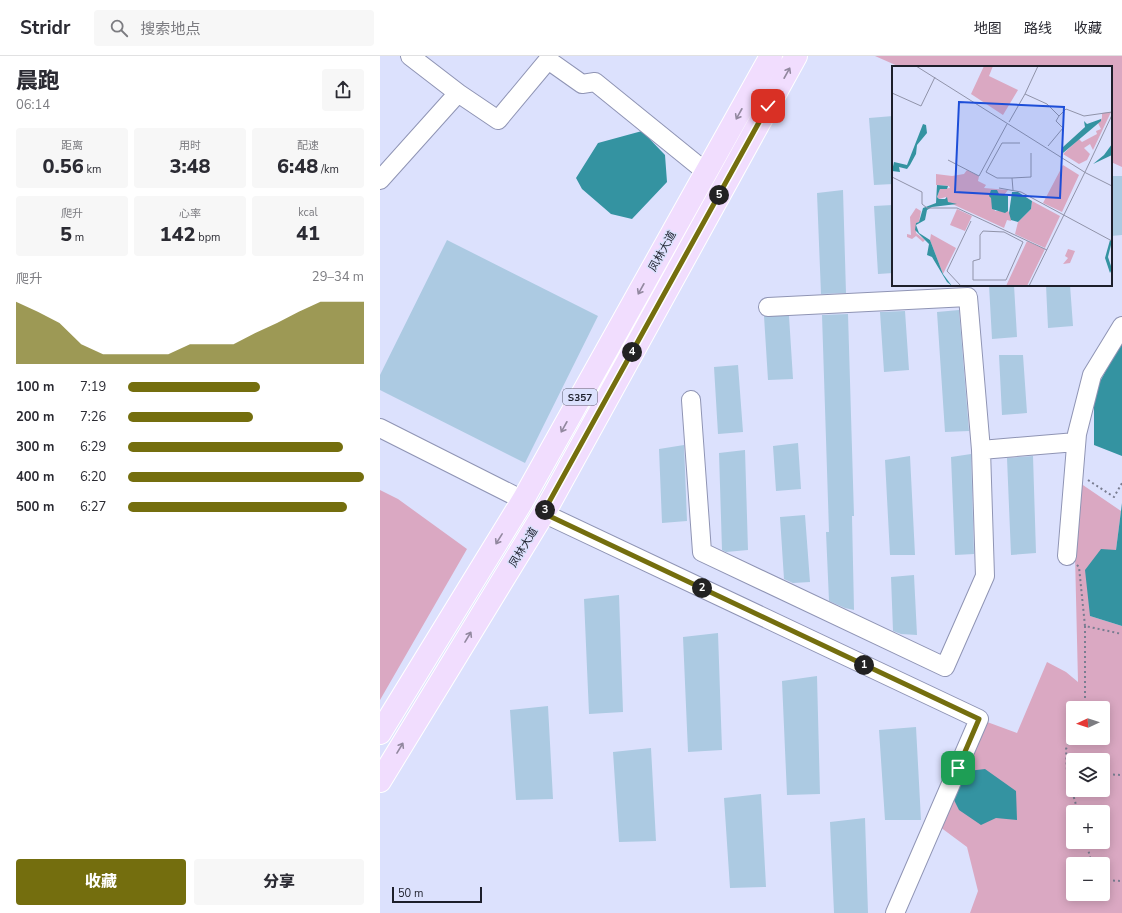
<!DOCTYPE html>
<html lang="zh">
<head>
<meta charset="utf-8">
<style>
	body { margin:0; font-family:"Nunito Sans","Noto Sans SC",sans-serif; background:#f7f7f7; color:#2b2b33; height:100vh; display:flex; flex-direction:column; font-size:15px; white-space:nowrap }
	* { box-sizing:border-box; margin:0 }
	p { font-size:13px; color:#7c7c81 }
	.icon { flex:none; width:22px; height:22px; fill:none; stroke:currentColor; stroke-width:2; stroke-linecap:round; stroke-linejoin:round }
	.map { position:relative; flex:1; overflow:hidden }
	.details { display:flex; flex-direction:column; background:#fff; width:380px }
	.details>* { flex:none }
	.needle { width:26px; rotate:267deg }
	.fabs { position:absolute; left:686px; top:645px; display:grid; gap:8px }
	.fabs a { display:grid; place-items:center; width:44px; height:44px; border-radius:4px; background:#fff; box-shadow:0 2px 10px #0003; font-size:20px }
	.scale { position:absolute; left:12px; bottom:10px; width:90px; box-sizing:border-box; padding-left:4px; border:2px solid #1d1f2b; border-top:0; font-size:11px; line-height:14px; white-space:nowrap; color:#1d1f2b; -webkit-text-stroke:3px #dce1fd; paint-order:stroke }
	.pin { position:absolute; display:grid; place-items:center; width:34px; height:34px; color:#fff; margin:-17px; border-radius:8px; box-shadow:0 2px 6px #0006 }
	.km { position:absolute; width:20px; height:20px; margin:-10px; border-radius:50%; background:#222; color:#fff; font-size:11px; line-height:20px; text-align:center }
	.round { display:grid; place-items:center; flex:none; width:42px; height:42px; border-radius:4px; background:#f7f7f7 }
	.head { display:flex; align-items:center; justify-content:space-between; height:68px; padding:0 16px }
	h1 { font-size:22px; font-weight:800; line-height:30px }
	.stats { display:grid; grid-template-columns:repeat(3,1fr); gap:6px; height:68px; padding:4px 16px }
	.stats div { display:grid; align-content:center; border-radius:4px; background:#f7f7f7; text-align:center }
	.stats b { font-size:20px; font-weight:800 }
	.stats small { font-size:11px; font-weight:400 }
	.stats p { font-size:11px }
	.chart { height:112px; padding:8px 16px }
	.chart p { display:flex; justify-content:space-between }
	.chart svg { width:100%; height:72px; margin-top:4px; fill:#746e0e; opacity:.7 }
	.button { display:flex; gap:8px; margin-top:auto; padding:8px 16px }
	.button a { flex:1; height:46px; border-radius:4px; background:#746e0e; color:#fff; font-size:16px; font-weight:800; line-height:46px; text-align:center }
	.button a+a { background:#f7f7f7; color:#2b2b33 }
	ul { padding:0 16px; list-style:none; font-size:13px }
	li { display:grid; grid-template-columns:64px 48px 1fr; align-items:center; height:30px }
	li i { height:10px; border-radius:5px; background:#746e0e }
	header { display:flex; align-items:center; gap:24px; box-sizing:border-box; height:56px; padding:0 20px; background:#fff; border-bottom:1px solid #e1e1e2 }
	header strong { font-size:19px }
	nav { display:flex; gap:22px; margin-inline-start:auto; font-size:14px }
	.search { width:280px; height:36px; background:#f7f7f7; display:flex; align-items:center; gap:10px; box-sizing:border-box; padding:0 14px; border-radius:4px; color:#7c7c81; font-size:15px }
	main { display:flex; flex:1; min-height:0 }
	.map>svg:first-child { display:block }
	.green { fill:#daa8c2; fill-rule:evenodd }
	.water { fill:#3493a1 }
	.building { fill:#accae2 }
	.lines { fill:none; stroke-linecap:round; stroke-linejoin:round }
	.minor-casing { stroke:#8f94b4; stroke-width:20 }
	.major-casing { stroke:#fff; stroke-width:24 }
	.path { stroke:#797d91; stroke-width:2; stroke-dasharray:2 3; stroke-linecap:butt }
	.minor { stroke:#fff; stroke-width:18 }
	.major { stroke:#f1ddfe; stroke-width:22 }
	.oneway { stroke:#92889f }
	.route-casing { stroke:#fff; stroke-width:8 }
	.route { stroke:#746e0e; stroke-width:5 }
	.labels { text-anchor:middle; stroke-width:3; stroke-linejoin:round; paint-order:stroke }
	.shield { fill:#dce1fd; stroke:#56596a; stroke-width:1 }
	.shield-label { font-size:10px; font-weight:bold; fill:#1d1f2b }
	.street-label { font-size:11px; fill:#1d1f2b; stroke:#dce1fd }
	.inset-road { fill:none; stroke:#9093a9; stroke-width:1 }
	.view { fill:#1d4ed8; fill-opacity:0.15; stroke:#1d4ed8; stroke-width:2 }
	.inset-edge { fill:none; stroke:#1d1f2b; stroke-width:2 }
</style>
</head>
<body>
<header>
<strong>Stridr</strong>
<div class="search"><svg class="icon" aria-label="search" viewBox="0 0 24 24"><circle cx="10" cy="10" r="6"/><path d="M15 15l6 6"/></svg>搜索地点</div>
<nav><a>地图</a><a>路线</a><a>收藏</a></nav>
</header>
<main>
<section class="details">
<div class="head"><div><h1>晨跑</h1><p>06:14</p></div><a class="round"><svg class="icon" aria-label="share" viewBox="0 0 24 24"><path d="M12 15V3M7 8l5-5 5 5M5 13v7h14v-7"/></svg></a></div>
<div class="stats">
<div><p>距离</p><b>0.56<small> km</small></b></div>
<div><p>用时</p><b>3:48</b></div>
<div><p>配速</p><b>6:48<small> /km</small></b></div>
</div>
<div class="stats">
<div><p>爬升</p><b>5<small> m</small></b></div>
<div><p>心率</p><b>142<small> bpm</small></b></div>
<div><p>kcal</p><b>41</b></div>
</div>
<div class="chart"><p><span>爬升</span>29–34 m</p>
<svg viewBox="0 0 160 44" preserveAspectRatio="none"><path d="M0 44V6L10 12L20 19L30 32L40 38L50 38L60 38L70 38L80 32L90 32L100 32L110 25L120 19L130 12L140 6L150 6L160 6V44z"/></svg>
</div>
<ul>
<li><b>100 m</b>7:19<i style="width:56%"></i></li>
<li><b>200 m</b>7:26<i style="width:53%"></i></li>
<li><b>300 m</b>6:29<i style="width:91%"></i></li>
<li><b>400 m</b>6:20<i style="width:100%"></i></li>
<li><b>500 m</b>6:27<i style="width:93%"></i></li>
</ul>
<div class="button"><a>收藏</a><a>分享</a></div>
</section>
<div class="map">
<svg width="742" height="857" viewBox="0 0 742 857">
	<rect width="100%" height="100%" fill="#dce1fd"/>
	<path class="green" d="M495 0H742V111L731 106V11H520Z
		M697 425 741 455 736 494 710 560 742 570V857H590L598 835 587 791 556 768 599 663 637 677 667 606 686 616 698 626 695 499ZM693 652H723V682H693ZM693 704H723V734H693ZM693 756H723V786H693ZM693 808H723V838H693Z
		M0 434 18 443 87 493 0 644Z"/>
	<path class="water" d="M262 75 285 99 287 126 252 163 231 158 202 133 196 122 218 87Z
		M742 284V400L714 389V337Z
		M742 447V570L710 560 705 514 721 493 736 494Z
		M605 713 636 735 637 764 616 762 601 769 579 754 571 738 588 715Z"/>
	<path class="building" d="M513 60V128L494 129 489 62Z
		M731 120H742V179L731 180Z
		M463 134 466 237 441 238 437 137Z
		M513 149V217L498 218 494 150Z
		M67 184 218 260 145 407 0 334V319Z
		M609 229H634L637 281 612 283Z
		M666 229H690L693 270 668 272Z
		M579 254 589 375 565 376 557 256Z
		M525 255 529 314 504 316 500 256Z
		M468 258 474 460H472L474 554 465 552 449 545 446 476H449L442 259Z
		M384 260H409L413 323 388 324Z
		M619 299H643L647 357 622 359Z
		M358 309 363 376 338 378 334 311Z
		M418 387 421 433 396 435 393 390Z
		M304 389 307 465 282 467 279 393Z
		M365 394 368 494 346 496 342 494 339 397Z
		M591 398 594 498 575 499 571 401Z
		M530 400 535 499H510L505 404Z
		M653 400 656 497 631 499 627 402Z
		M425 459 430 526 413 527 404 523 400 461Z
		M534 519 537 579 521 578 513 575 511 521Z
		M239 539 243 656 209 658 204 543Z
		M338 577 342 694 308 696 303 581Z
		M437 620 440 738 407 739 402 625Z
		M168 650 173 743 136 744 130 654Z
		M536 671 541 764H505L499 674Z
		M271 692 276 785 239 786 233 696Z
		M381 738 386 831 350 832 344 742Z
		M485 762 488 857H454L450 766Z"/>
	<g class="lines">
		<defs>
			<path id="minor" d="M30 0 78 37
				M0 124 78 37 118 64 168 4 202 28 215 26 326 116
				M388 251 588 241 601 394
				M311 344 322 496 565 611 605 520 601 394 696 386
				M0 372 143 444
				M163 457 599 663 515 857
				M687 500 697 378 712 319 742 270"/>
			<path id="major" d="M0 677 143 444 391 0
				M0 725 168 450 416 0"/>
		</defs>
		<use href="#minor" class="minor-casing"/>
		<use href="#major" class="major-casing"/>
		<path class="path" d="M708 424 734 441 742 427
			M697 509 699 511 705 570 742 578
			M705 652V570
			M693 678 686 693 687 717H693
			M687 717 698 756
			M723 718 742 719
			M706 786 712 808
			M723 824 742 825"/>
		<use href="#minor" class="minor"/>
		<use href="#major" class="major"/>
	</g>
	<defs><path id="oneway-shaft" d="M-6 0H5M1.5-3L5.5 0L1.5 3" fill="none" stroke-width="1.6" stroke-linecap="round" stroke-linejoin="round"/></defs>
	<g class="oneway">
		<use href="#oneway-shaft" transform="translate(407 17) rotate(-61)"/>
		<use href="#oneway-shaft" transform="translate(359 58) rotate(119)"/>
		<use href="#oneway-shaft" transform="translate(261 233) rotate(119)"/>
		<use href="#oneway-shaft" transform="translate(184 371) rotate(119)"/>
		<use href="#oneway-shaft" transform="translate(119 483) rotate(122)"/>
		<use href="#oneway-shaft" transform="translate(88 581) rotate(-59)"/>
		<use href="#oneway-shaft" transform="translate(20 692) rotate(-59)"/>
	</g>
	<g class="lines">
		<defs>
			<path id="route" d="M388 50 163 457 599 663 578 712"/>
		</defs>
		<use href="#route" class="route-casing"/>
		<use href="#route" class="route"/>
	</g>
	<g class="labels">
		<rect class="shield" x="183" y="333" width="34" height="16" rx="3"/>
		<g class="shield-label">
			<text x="200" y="345">S357</text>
		</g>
		<g class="street-label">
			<text transform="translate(282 195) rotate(-61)" y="4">凤林大道</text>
			<text transform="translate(143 491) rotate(-59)" y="4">凤林大道</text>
		</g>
	</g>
	<g transform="translate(512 10)">
		<rect width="220" height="220" fill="#dce1fd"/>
		<path d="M92 0H101L97 10 126 24 111 49 79 28ZM219 46 201 84 198 78 192 82 198 88 195 94 187 98 171 88 187 73 190 76 205 68 204 65 209 63 206 57 210 52V47ZM171 99 187 109 170 146 151 137ZM75 104 87 110 86 115 94 119 92 122 116 124 112 129 99 132 103 145H116L119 149V155L115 154 112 162 56 136 54 131 47 133 45 131 48 123 58 122 57 120 44 119V108L60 110 72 108ZM140 135 168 150 153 182 123 168 126 156 139 143ZM24 142 29 145 27 156 24 157V167L33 174 31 176 24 170 20 173 15 171V168L19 169 18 151ZM65 143 80 150 73 165 58 159ZM39 168 64 182 51 208 38 174ZM135 175 153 183 135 220H114ZM176 183 183 185 178 197 171 198 176 192 173 190Z" fill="#daa8c2"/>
		<path d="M209 53V55L171 87V81L193 61 192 55 195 58ZM31 58 34 59 35 67 25 79 24 88 18 99 15 103 7 101 8 106 0 105 2 96 15 99ZM220 78V89L201 98 212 89ZM45 119 56 120 55 123H48L45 131 47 133H53L55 131 56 136 65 138 40 141 35 144 33 154 24 159 27 167 38 174 51 208 60 220 55 216 40 191 35 189 37 178 23 164 24 157 27 156 31 142 44 137ZM99 124H105L107 128 116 130V145L113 147 100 143 99 132 97 130ZM120 126H126L140 135 139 143 126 156 119 154 117 147ZM218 174 220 175 216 191 220 203 218 207 213 192Z" fill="#3493a1"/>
		<path class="inset-road" d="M24 0 194 107 220 120M146 0 133 28 155 38 167 50 164 55 171 62 156 80M0 27 29 40 43 11M167 50 174 43 192 50 220 46M117 56 133 28M56 94 87 110 115 58M194 104 220 49M0 111 30 126V138L35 142H65L155 184M120 112 139 111V87M107 122 129 126 220 175M121 124 120 112H105L94 106 110 77H128M91 165 112 166 131 176 114 214H81V195L88 193V169ZM69 220 55 205 79 155M137 220 194 104"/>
		<path class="view" d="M67 36 172 41 168 132 63 126Z"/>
		<rect width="220" height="220" class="inset-edge"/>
	</g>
</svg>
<div class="fabs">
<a><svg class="needle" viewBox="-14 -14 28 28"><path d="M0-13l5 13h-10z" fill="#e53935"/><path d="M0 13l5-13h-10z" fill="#7c7c81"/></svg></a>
<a><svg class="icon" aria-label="layers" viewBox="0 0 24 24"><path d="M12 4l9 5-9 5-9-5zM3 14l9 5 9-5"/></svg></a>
<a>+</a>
<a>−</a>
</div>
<div class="scale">50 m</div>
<div class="pin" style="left:578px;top:712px;background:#1e9e55"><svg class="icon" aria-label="arrive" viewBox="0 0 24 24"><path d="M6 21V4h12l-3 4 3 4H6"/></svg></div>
<div class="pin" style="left:388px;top:50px;background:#d93025"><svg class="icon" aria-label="check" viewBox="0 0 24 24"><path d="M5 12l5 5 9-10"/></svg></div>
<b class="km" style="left:484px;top:609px">1</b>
<b class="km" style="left:322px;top:532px">2</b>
<b class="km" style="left:165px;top:454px">3</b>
<b class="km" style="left:252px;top:296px">4</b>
<b class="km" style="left:339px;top:139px">5</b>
</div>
</main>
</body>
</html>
